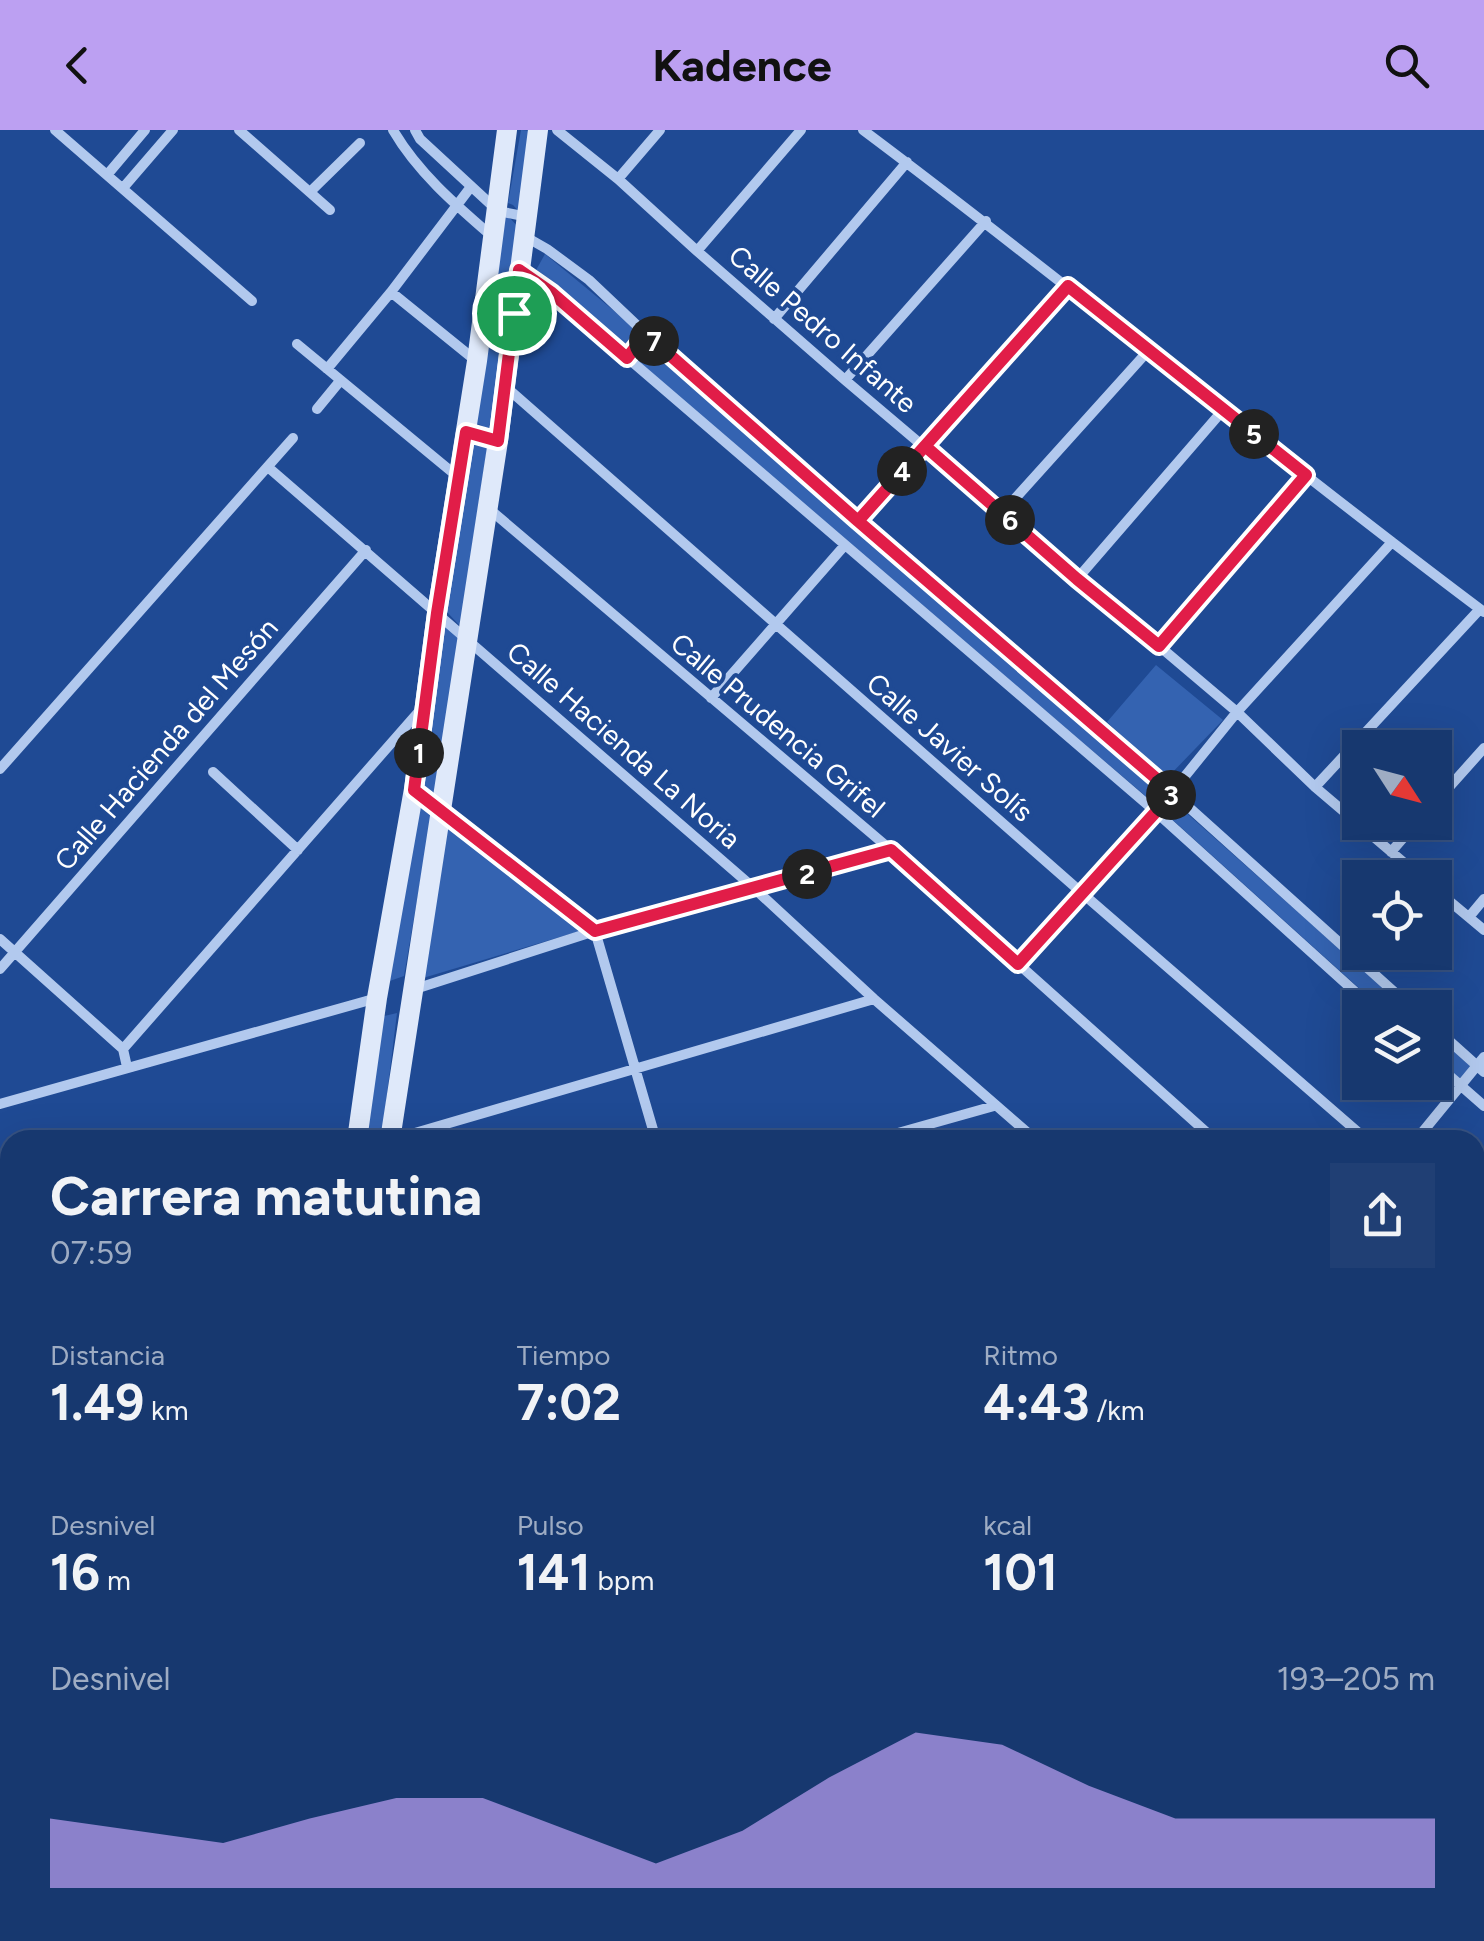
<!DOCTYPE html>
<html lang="es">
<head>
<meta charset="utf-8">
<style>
	body { margin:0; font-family:Figtree,sans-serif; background:#203f74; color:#f1f3f6; height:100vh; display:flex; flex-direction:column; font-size:38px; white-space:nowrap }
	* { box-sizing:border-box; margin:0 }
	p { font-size:32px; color:#9eacc3 }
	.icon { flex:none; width:55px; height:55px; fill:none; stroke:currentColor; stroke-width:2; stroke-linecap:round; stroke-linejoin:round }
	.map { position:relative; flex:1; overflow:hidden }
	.sheet { position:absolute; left:0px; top:1000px; width:1485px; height:812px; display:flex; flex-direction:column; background:#17386f; border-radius:30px 30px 0 0; box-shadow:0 10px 40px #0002,0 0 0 2px #365282 }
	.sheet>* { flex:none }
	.needle { width:65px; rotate:126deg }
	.fabs { position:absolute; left:1342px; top:600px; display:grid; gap:20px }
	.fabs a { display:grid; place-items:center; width:110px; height:110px; border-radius:0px; background:#17386f; box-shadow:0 10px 40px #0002,0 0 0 2px #365282; font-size:50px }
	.pin { position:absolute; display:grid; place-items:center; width:85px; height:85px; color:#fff; margin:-42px; border:5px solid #fff; border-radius:50%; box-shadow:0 2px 10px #0007 }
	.km { position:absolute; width:50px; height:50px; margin:-25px; border-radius:50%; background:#222; color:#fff; font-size:28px; line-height:50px; text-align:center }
	.round { display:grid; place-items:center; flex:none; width:105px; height:105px; border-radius:0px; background:#203f74 }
	.summary { display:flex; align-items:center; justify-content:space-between; height:170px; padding:0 50px }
	h1 { font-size:55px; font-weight:700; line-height:75px }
	.stats { display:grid; grid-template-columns:repeat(3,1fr); gap:15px; height:170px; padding:10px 50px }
	.stats div { display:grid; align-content:center }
	.stats b { font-size:50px; font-weight:700 }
	.stats small { font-size:28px; font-weight:400 }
	.stats p { font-size:28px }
	.chart { height:280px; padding:20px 50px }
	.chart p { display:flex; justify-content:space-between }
	.chart svg { width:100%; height:180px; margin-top:10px; fill:#bca0f2; opacity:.7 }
	header { display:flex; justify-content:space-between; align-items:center; height:130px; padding:0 50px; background:#bca0f2; color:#111; font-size:45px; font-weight:700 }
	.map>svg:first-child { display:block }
	.green { fill:#3463b1 }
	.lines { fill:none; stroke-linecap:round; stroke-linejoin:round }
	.lane { stroke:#b2c9ee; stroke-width:8 }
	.street { stroke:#b2c9ee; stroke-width:10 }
	.secondary { stroke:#dfe9fa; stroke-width:20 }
	.route-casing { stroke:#fff; stroke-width:20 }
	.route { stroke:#e11d48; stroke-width:12 }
	.labels { text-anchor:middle; stroke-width:8; stroke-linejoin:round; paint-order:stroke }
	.street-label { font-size:28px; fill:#fff; stroke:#1f4a94 }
</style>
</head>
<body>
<header><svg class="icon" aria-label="back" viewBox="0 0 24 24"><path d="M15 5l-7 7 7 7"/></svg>Kadence<svg class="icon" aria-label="search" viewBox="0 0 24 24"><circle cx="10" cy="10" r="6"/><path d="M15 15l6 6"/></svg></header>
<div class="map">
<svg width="1484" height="1811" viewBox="0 0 1484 1811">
	<rect width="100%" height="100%" fill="#1f4a94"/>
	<path class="green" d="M521 0 531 1 521 84 513 75 508 73Z
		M508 86 520 99 489 300 479 294 475 296 505 88Z
		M545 124 613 180 1165 662 1155 674 847 412 535 142Z
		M478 306 488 312 460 496 447 482 473 307Z
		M439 486 462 507 404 846 384 853Z
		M1156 535 1223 590 1167 648 1107 592Z
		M1173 671 1405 877H1380L1164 682Z
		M444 687 580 801 423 848Z
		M397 883 383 997 364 1003 380 887Z
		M1435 904 1470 936 1460 950 1435 927Z
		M1475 1242 1484 1250V1561L1475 1558Z
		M805 1803V1802L1010 1803 1005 1811H797Z"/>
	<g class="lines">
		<path class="lane" d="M562 1811 567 1802
			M637 1811 643 1802"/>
		<path class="street" d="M55 0 252 171
			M239 0 330 80
			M393 0C418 43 457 76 494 108
			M415 0 420 9 498 81 528 87
			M557 0 618 49 697 121 845 250 1237 582 1315 657 1422 748
			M863 0C1073 157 1274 325 1484 482
			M107 45 145 0
			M618 49 660 0
			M123 58 173 0
			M311 61 360 13
			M526 107 547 119 589 150 646 204 857 391 1173 663 1412 878
			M697 121 801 0
			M520 141 552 163 1156 682 1373 878
			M391 162 475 230
			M774 189 907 32
			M297 214 458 347
			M627 228 646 204
			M327 239 391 162 470 58
			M845 250 986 91
			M506 257 1082 763 1367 1010
			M317 279 340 251
			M269 338 755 759 874 869 1036 1010
			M488 378 891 720 1215 1010
			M1002 383 1148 221
			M857 391 1068 157
			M1077 449 1224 279
			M1159 516 1306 345
			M711 568 845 415
			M0 639 293 308
			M213 642 298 720
			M1315 657 1480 479
			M414 659 595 801 656 1010
			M1435 673 1484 618
			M1391 722 1417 692
			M1435 759 1484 800
			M1469 787 1484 769
			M0 809 123 919
			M1018 834 1156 682 1237 582 1392 412
			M0 839 366 420
			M412 860 595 801 891 720
			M1435 898 1484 942
			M1435 933 1484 976
			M127 937 123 919 422 578
			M0 974 377 868
			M391 1010 874 869
			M873 1010 994 976
			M1416 1010 1484 927
			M1475 1103 1484 1111
			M0 1121 10 1118
			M1475 1233 1484 1241
			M0 1258 10 1255
			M0 1484 10 1491
			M1475 1606 1484 1609
			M1475 1632 1484 1619
			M0 1635 10 1612
			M0 1708 10 1713
			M1475 1722 1484 1727
			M227 1802 245 1810
			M1165 1802 1179 1811
			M500 1808 503 1802
			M399 1811 400 1802
			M1011 1811 1017 1802
			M1040 1811 1046 1802
			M1373 1811 1389 1807 1400 1811"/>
		<path class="secondary" d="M357 1010 377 868 414 659 437 483 477 231 507 0
			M390 1010 498 311 538 0
			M0 1339 10 1345
			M0 1368 10 1374
			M680 1802 694 1811
			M739 1802 753 1811
			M246 1811 247 1802
			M274 1811 275 1802"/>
	</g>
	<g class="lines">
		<defs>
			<path id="route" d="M514 183 498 311 466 302 437 483 414 660 595 801 891 720 1018 834 1173 663 858 391C928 313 998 235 1068 156L1306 345 1159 516 1077 449 925 316 858 391 646 204 627 228 552 163 519 140 514 183"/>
		</defs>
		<use href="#route" class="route-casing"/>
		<use href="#route" class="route"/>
	</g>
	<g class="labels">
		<g class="street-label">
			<text transform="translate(823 199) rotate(41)" y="10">Calle Pedro Infante</text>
			<text transform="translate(778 595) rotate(40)" y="10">Calle Prudencia Grifel</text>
			<text transform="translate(166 614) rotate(-49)" y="10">Calle Hacienda del Mesón</text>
			<text transform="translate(624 615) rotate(41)" y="10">Calle Hacienda La Noria</text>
			<text transform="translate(950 617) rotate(41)" y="10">Calle Javier Solís</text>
		</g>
	</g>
</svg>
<div class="fabs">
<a><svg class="needle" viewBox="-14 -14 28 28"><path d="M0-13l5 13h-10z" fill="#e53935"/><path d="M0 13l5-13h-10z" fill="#9eacc3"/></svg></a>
<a><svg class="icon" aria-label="locate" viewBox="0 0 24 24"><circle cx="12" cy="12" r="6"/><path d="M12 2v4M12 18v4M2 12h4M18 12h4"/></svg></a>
<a><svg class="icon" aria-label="layers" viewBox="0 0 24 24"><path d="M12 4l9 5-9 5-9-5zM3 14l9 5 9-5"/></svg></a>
</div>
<div class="pin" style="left:514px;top:183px;background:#1e9e55"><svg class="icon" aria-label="arrive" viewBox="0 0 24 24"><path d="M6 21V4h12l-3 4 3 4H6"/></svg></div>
<b class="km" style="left:419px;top:623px">1</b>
<b class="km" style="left:807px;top:744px">2</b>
<b class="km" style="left:1171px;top:665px">3</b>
<b class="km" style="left:902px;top:341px">4</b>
<b class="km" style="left:1254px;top:304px">5</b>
<b class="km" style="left:1010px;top:390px">6</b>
<b class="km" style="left:654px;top:211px">7</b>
<section class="sheet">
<div class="summary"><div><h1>Carrera matutina</h1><p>07:59</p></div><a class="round"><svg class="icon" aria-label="share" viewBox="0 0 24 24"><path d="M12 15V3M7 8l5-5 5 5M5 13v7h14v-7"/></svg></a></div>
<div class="stats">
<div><p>Distancia</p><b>1.49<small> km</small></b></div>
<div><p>Tiempo</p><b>7:02</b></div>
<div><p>Ritmo</p><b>4:43<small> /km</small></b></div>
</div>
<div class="stats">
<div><p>Desnivel</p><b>16<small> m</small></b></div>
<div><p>Pulso</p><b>141<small> bpm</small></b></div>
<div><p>kcal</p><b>101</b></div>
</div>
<div class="chart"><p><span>Desnivel</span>193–205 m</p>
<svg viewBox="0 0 160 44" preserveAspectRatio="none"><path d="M0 44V27L10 30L20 33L30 27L40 22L50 22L60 30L70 38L80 30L90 17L100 6L110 9L120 19L130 27L140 27L150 27L160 27V44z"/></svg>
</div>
</section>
</div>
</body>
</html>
